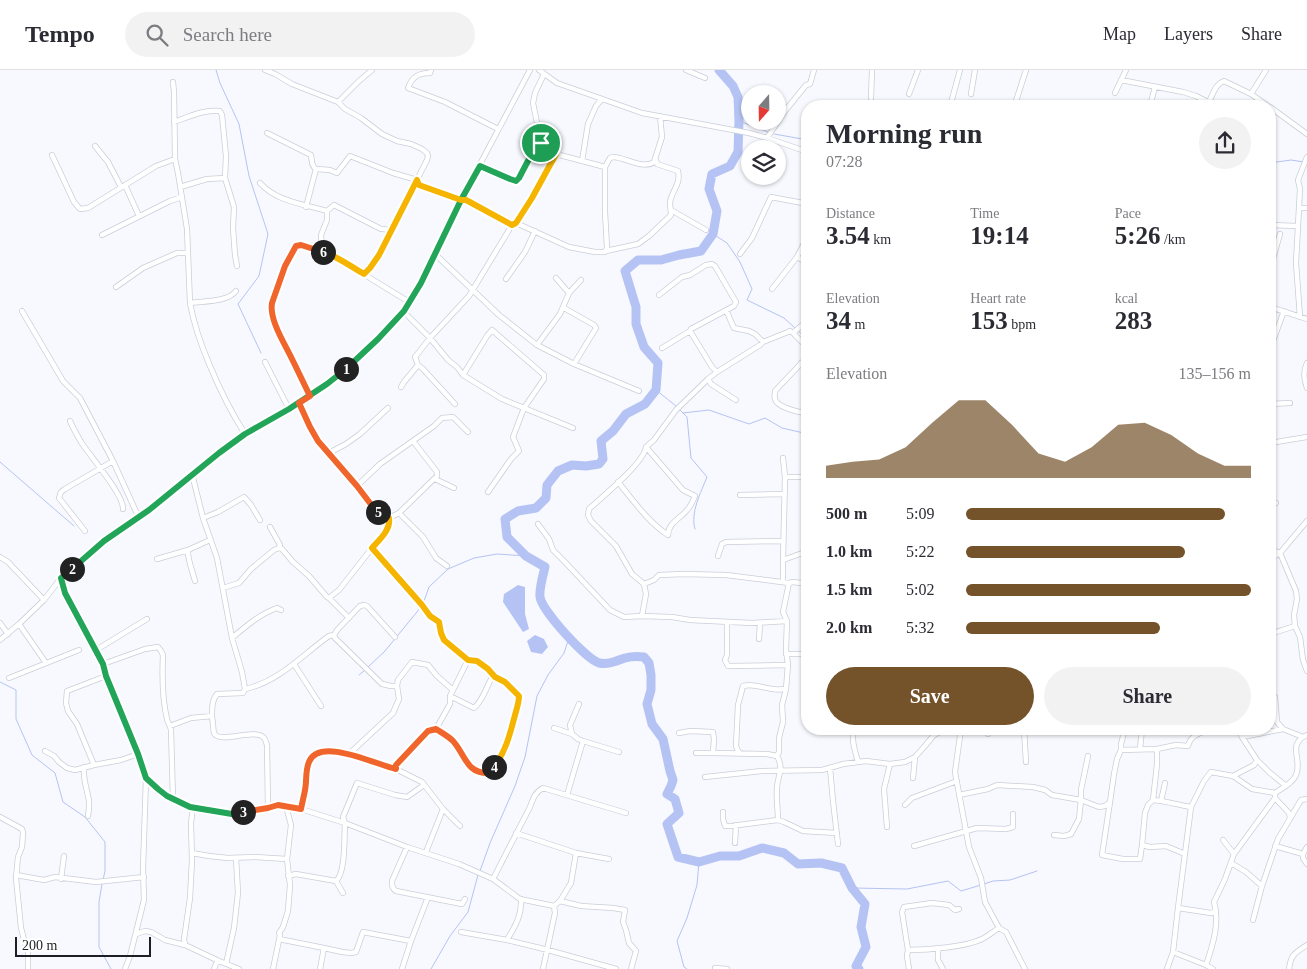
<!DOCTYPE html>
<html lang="en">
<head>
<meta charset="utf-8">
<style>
	body { margin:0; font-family:Georgia,serif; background:#f2f2f3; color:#2b2b33; height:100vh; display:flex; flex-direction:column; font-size:19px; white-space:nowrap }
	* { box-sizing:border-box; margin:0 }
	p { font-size:16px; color:#7c7c81 }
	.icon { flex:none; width:28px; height:28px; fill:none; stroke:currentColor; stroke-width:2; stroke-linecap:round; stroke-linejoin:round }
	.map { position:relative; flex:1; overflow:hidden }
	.sheet { position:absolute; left:801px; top:30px; width:475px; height:635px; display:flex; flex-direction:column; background:#fff; border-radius:20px; box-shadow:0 1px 4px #0004 }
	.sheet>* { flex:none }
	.needle { width:32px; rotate:200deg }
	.controls { position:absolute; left:741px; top:15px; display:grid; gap:10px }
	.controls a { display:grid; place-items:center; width:45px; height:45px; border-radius:50%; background:#fff; box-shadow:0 1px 4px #0004; font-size:25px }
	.scale { position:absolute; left:15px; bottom:12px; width:136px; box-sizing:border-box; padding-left:5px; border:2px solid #1e1f24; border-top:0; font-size:14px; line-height:18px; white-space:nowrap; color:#1e1f24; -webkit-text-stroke:4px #fff; paint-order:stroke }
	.pin { position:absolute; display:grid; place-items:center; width:42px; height:42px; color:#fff; margin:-21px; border:2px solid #fff; border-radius:50%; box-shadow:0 1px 5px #0007 }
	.km { position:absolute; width:25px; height:25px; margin:-12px; border-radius:50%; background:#222; color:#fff; font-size:14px; line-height:25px; text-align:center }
	.round { display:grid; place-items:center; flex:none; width:52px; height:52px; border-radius:26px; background:#f2f2f3 }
	.headline { display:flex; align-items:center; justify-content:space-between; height:85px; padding:0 25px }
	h1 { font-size:28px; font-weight:600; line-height:38px }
	.stats { display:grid; grid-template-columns:repeat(3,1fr); gap:8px; height:85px; padding:5px 25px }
	.stats div { display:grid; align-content:center }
	.stats b { font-size:25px; font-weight:600 }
	.stats small { font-size:14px; font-weight:400 }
	.stats p { font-size:14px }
	.chart { height:140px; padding:10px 25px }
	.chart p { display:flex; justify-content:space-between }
	.chart svg { width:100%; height:90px; margin-top:5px; fill:#74522a; opacity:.7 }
	.cta { display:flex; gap:10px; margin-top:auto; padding:10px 25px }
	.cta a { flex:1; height:58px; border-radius:30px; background:#74522a; color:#fff; font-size:20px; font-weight:600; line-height:58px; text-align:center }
	.cta a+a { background:#f2f2f3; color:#2b2b33 }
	ul { padding:0 25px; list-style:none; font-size:16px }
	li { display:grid; grid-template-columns:80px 60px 1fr; align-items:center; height:38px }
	li i { height:12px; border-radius:6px; background:#74522a }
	header { display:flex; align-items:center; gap:30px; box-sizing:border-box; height:70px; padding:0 25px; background:#fff; border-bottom:1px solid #e1e1e2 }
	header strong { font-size:24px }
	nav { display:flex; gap:28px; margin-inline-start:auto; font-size:18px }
	.search { width:350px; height:45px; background:#f2f2f3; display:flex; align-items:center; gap:12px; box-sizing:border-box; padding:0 18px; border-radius:28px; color:#7c7c81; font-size:19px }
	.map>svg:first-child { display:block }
	.water { fill:#b4c3f3 }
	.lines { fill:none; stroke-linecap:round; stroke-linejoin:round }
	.stream { stroke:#b4c3f3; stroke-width:1 }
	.river { stroke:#b4c3f3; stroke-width:9 }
	.minor-casing { stroke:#c9ced9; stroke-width:6 }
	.minor { stroke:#fff; stroke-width:4.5 }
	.split-1-casing { stroke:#fff; stroke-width:10 }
	.split-2-casing { stroke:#fff; stroke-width:10 }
	.split-3-casing { stroke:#fff; stroke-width:10 }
	.split-4-casing { stroke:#fff; stroke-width:10 }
	.split-5-casing { stroke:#fff; stroke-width:10 }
	.split-6-casing { stroke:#fff; stroke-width:10 }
	.split-7-casing { stroke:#fff; stroke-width:10 }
	.split-1 { stroke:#22a559; stroke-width:6 }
	.split-2 { stroke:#22a559; stroke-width:6 }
	.split-3 { stroke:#22a559; stroke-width:6 }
	.split-4 { stroke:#f0652b; stroke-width:6 }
	.split-5 { stroke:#f5b400; stroke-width:6 }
	.split-6 { stroke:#f0652b; stroke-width:6 }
	.split-7 { stroke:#f5b400; stroke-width:6 }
</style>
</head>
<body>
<header>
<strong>Tempo</strong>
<div class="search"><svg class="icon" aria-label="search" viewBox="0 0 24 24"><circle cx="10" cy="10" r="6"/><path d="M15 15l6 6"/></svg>Search here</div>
<nav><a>Map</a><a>Layers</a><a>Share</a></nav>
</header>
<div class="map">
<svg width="1307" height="899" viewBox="0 0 1307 899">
	<rect width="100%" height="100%" fill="#f8f9fe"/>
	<path class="water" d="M518 515 525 517V544L529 559 523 562 503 532 504 524Z
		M535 565 544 569 548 577 542 584 531 582 527 571Z"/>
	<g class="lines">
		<path class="stream" d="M216 0 220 13 239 54 249 106 268 164 259 206 238 234 261 283
			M922 36 924 35 927 36
			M967 36 984 31 1001 36
			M739 51 768 62
			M774 64 808 70
			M1270 93 1291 90 1304 92
			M713 164 727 173 740 192 752 219 747 230 784 248 808 270
			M656 320 676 336
			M679 339 687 347 691 388 707 407C701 422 690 443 695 459
			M683 343 709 340 749 354 765 348 782 358 808 364
			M0 392 74 456
			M423 534 429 517 448 499 474 488 497 484 526 486
			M367 598 385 581 421 537
			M359 605 364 601
			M0 612 16 620V649L32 685 55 703 63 732 85 747 105 772V801L103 810
			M480 801 490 773 515 716 525 687 537 626 548 605 564 583 569 568
			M102 814 99 832V877L111 899
			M984 814 993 811 1010 810 1037 801
			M852 818 907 819 948 811 961 821 981 815
			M431 899 450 866 468 842 478 805
			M687 899 684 897 677 871 687 848 697 815 699 792"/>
		<path class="river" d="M719 0 733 16 738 27 739 51 738 82 730 96 712 104 709 119 717 141 713 164 701 181 679 185 661 190H638L625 201 636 237V254L644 277 658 293 656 320 645 334 626 344 613 361 601 371 603 389 599 394 586 396 572 395 558 401 547 415 546 428 536 438 518 441 505 449 507 467 526 486 545 497C543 505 539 519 540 527 542 541 586 589 599 593 609 595 616 591 625 588 632 586 637 586 644 587L649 593 651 605V620L647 634 652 654 663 669 670 701 673 710 671 716 667 724 675 729 679 743 667 754 678 787 699 792 720 786H739L762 778 784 783 798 794 821 793 842 798 852 818 865 834 861 857 866 877 856 896 859 899"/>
		<defs>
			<path id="minor" d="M265 0 275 4 292 14 338 32 345 39 361 48 382 64 397 71 411 74 422 79 427 83 428 86 427 90 379 185 370 198 364 204
				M431 0 430 3C418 3 412 7 408 18L445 32 498 59
				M539 0 557 13 642 43 749 63 767 68 808 82
				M686 0 705 8
				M544 4 535 23 533 33 541 73 555 79 556 84
				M1121 10 1183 22 1196 26 1216 36
				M173 12 174 22 175 89 178 103 187 159 190 233C194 255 201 275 210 296 220 320 231 342 245 364
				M1115 23 1126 0
				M909 24 918 0
				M971 24 975 0
				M1251 24 1266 0
				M871 28 872 0
				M1016 31 1026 0
				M338 32 359 11 372 0
				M951 33 960 0
				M1150 36 1155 17
				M1206 36C1213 28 1213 15 1224 11L1251 24 1268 36
				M1270 37 1307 64
				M174 52C188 47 205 39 220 41L222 45 226 86 225 108 234 137 233 158 235 185 237 196
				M267 63 311 85C312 90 311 96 316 99L306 137
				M767 68 785 41 806 15 810 14 814 0
				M95 76 108 92 121 117
				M52 85 74 132 80 139 88 138 156 96 175 89
				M582 91 588 54 596 36 602 29
				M480 96 510 109 516 111 519 107 540 68
				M316 99 330 100 337 103 350 86 393 103 417 110 419 115 461 130H466L512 155 516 153 569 177 595 182H605L607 178 605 142V97L610 88 613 87C625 87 643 100 654 92L662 67 660 46
				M260 113C277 132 304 134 327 141V150L321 165 322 180 339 189 409 232
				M125 115 139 146
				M180 117 207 109 225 108
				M1299 138H1307
				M671 140 706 160
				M327 141 334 135 381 159H383L389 160 393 158
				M516 153 532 128 556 84 605 97
				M1270 155 1297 156
				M102 165 170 131 182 127
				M606 181 638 174 649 166 671 145C671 141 670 136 670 132 672 120 681 115 678 101L657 94 656 90
				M740 184 752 168 771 127 808 134
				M436 185 499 245 537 275 574 294 639 321
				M797 187 808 193
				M1270 199 1280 164
				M556 208 569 223
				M506 209 525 182 535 161
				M116 217 143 198 177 183H188
				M772 219 797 187 808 166
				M659 225 682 207 690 205 706 195 712 194 715 196 736 232 734 236 691 259 690 261 662 278
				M190 233C204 231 228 232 236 221
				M1270 237 1307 249
				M564 238 594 255 596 258 574 294
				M726 240 734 258 749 261 755 264 763 272
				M22 241 63 311 80 328 113 391 139 448
				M403 241 430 268 448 290 457 297 463 305 502 329 573 358
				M1300 247 1296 193 1300 119 1298 110 1307 87
				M808 250 793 263 790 261 788 262 763 272 760 275 717 302 708 309 676 340 654 370 646 377C644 393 602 427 589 439L588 445 591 451 616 476 632 504 644 514 654 510 659 505 683 504 726 505 789 513 793 512 808 514
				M690 261 712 297 717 302
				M793 263 808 278
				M537 275 560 244 569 223 581 210
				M1270 279 1284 241
				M808 286 775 321C775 323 774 327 775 329 777 338 800 342 808 344
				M265 292 289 339
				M801 293 808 299
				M1307 293C1303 301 1304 310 1307 318
				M463 305 487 266 492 260 544 305V309L524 338 513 367 519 381 511 389 488 422
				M708 309 711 314 736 330
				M401 317 404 312 418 295
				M310 326C303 314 298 301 292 289 285 274 269 251 272 233L285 196 296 176 301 175 323 182
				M299 333 309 357 318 371 357 416 376 441 389 448 399 443 423 467 436 488 447 496
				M455 334 423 299 418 295 415 287 430 268 469 226 512 155
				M1270 334 1290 333
				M70 351C73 358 77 365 81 372 90 386 124 425 123 439
				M1270 373 1307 367
				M329 383 346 374 360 364 388 338
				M192 404 203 448 217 488 232 568 242 602 245 619
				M785 407H808
				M435 409 454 418
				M618 412C633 430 648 452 668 465 668 453 681 448 687 440 691 436 693 431 695 426L683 420 646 377
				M357 416 380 394 434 356 442 348 453 347 468 362
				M740 425 784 424
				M1270 430 1276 433
				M399 443 437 406V402L413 371
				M203 448 218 442 244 427 251 435 260 450
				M538 454 549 469 553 480 564 491 610 540 624 547 642 546 672 547 690 550 752 553 787 551
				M270 457 280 475 279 478
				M85 461 59 428 61 422 65 419 113 391
				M372 478 421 535 430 546 439 553 441 563 444 570 468 590 477 591 488 599 493 606C486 616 485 628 474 638L450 626
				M1270 479 1280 483 1296 521 1297 529 1294 545 1295 556 1300 567 1303 590 1307 601
				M188 480C187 488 193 503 195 511
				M718 486 722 474 726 472 783 471
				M0 487 8 492 44 530
				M157 489 188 480 210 470
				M1270 489 1280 483 1307 451
				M783 490 785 407 783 388
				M61 508 65 523 103 594 106 606 138 684 146 708 158 719 167 726 190 737 232 744 268 738 278 735 301 739 345 753 407 777 459 794 493 809 520 829 554 836 560 831 581 836 613 838 625 840 623 852 626 860 629 873 636 881 631 899
				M783 512V490L808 481
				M223 518 239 513 251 499 274 480 279 478 282 479 293 492 309 506 327 527 329 528 349 548
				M329 528 339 520 387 459 390 453 389 448
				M642 546 646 524 644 514
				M727 552V585L725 590 728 596 788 595
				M0 553 8 564
				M19 554 46 593
				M1270 564 1295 556
				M334 565 335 568 382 614 391 616H397
				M232 568C246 556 260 544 277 538L281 540
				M759 569 760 553
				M0 570 19 554 44 530 61 508 104 471 149 440 219 383 245 364 289 339 327 314 350 296 378 269 403 241 421 213 436 185 461 130 530 0
				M96 580 147 549
				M786 584H808
				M103 594 145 579 158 577 161 581 163 585C162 606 162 628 167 649 168 653 170 655 171 660L173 729
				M294 594 321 636
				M9 608 79 580
				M1275 627 1277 652 1283 659
				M170 656 191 648 212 646
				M554 658 572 664
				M436 659 450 634V626L468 590
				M854 659C851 670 855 681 858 692
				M961 659 955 702 969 777 981 808 985 832 999 858 1006 862 1025 899
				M988 659V664
				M1024 659 1026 692
				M679 663 690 661 713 662 714 669 713 683 767 684 777 686C784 698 778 705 777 717 776 728 778 740 778 750L784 752 803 761 837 763
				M1242 667 1283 659 1303 667
				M583 671 619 682
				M1140 679 1142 659
				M1157 679 1176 675 1188 676C1190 666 1200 663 1209 659
				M1121 680 1157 679V694L1153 730 1148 735 1145 743 1142 775
				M45 681 54 686 59 692 67 698 75 700 94 695 121 690 138 684
				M696 683H713
				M740 683 738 681 736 676 738 635 743 616C753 613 763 618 773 619 777 620 782 619 786 619
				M349 684 393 643 399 629 397 616 398 610 412 592 428 595 437 606 453 620
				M777 686 779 682V668L783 652 782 635 786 619 788 595 786 580 787 551 783 542 789 513
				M1257 690 1269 702 1286 716
				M94 695 77 654 68 641 66 633 67 621 106 606
				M84 697C83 708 86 716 88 726 90 732 89 740 88 746
				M830 698 833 731 838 774
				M396 699V695L428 661 436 659C442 663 448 666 453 671 465 684 466 704 489 703 504 686 509 669 514 648 516 641 519 635 519 628 515 617 503 612 493 606
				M1233 706 1254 695 1257 690 1242 667 1238 659
				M705 707 762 701 822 700 843 694 866 691 890 694 905 692 915 687 924 677 934 665 945 659
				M913 708 915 687
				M567 725 583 671 578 669 572 664 570 655 579 634
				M959 725 988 719 997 715 1033 717 1045 720 1052 725 1081 730 1099 737 1105 736 1110 732 1114 704 1117 689 1121 680V674L1125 659
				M1275 728 1289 743 1290 748
				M1153 730C1166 731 1178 735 1191 737
				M1161 731 1165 713
				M1110 732 1102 785 1123 789H1140L1142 775 1150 777 1166 776 1185 784
				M905 735 912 728 957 711
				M268 738 267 675C266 673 266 670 264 668 255 657 220 675 214 663 213 659 213 651 212 647 212 638 212 630 217 624L243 623 245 619C279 612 302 585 329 566L334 565 338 559 360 536 364 535 367 536 395 567
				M301 739 305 720 307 698 309 691 313 686 321 682 349 684 388 697 396 699 422 712 443 739 460 756
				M723 742V749L725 756H731L778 750
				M0 747 22 759 23 763 22 777 18 787 16 808 21 858 25 873 28 879V899
				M887 757 884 719 890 694
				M516 763 576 783 609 789
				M1054 765 1064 766 1071 764 1079 749 1081 730V720L1088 686
				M1223 770 1234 784
				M735 773 736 755
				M914 776 977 758 1006 759 1013 757V744
				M1275 776 1303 784V788L1307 794
				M407 777 392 811C392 816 392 818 396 821L462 834 465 829
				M426 782 443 739
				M192 783 209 786 228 788 255 787 287 789
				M1303 784 1307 777
				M1231 793 1246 802 1262 816
				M16 805 44 810 55 807 96 812 144 807
				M288 806 296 804 336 811
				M61 809 64 786
				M493 809 530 737C533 729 535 722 543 718L626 743
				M343 823 336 811C346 803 344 766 345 753L343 747 357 713 395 725 407 727 424 715
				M560 831 571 813 576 783
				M1178 838 1211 843 1216 841
				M1253 850 1262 816 1278 769 1301 730 1307 729
				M461 862 507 870 548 880 616 899
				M136 864 145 861 151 862 165 870 185 875 219 891 239 899
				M279 869 324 878 320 899
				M507 870C515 856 522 846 521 829
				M185 875 184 869 190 828 192 790 191 753 193 737
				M324 878 342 882 351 883 356 882 363 862 411 871
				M938 879V890L943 899
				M908 880C927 880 966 877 982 869 988 866 994 861 999 858
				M1173 882 1206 895 1213 899
				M226 894 234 858 238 823 236 788
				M1206 895C1213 875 1220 852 1214 832L1225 809 1234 784 1275 728V723C1282 718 1293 713 1296 705 1303 690 1286 674 1307 665
				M715 898 727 899
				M125 899 130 886 144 830 143 798 146 708
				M214 899 216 894 219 891
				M273 899 280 865 279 863 283 857 288 841 290 815 287 789 291 755 286 736
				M402 899 411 871 428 827
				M543 899 555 843 554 836
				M909 899 907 886 908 880 902 842 904 837 932 833 949 835 955 840 959 839
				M1167 899 1173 882 1178 838 1191 737 1204 711 1211 702 1233 706 1252 719 1275 723
				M1289 899C1291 884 1295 883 1307 875"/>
		</defs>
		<use href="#minor" class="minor-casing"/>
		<use href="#minor" class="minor"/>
	</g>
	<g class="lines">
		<defs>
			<path id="split-1" d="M346 299 378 269 404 241 421 213 461 130 480 96 510 109 516 111 519 108 540 68 541 73"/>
			<path id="split-2" d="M72 499 104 471 149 440 219 383 245 364 289 339 327 314 346 299"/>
			<path id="split-3" d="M72 499 61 508 65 523 103 594 106 606 138 684 146 708 158 719 167 726 190 737 232 744 243 742"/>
			<path id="split-4" d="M243 742 268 738 278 735 301 739C302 733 304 726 305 720 307 711 305 701 309 692 319 666 377 695 396 699V695L428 661 436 659C442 663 448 666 453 671 465 684 466 704 489 703L494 697"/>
			<path id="split-5" d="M378 442 389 448C391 460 379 470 372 478L422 535 430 546 439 552 441 563 444 570 468 590 477 591 488 599 495 607 505 612 519 626C519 632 517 638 515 645 510 664 506 681 494 697"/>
			<path id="split-6" d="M323 182 301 175 296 176 285 196 272 233C269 250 285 274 292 289 298 301 304 314 310 326L299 333 310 357 318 371 357 416 376 441 378 442"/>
			<path id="split-7" d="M323 182C337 186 350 196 364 204L370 198 379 185 417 110 419 115 461 130H466L512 155 516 153 532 128 556 84 555 79 541 73"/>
		</defs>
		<use href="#split-1" class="split-1-casing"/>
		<use href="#split-2" class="split-2-casing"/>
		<use href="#split-3" class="split-3-casing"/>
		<use href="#split-4" class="split-4-casing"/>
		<use href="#split-5" class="split-5-casing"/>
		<use href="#split-6" class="split-6-casing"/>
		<use href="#split-7" class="split-7-casing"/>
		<use href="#split-1" class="split-1"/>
		<use href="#split-2" class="split-2"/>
		<use href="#split-3" class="split-3"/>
		<use href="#split-4" class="split-4"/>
		<use href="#split-5" class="split-5"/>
		<use href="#split-6" class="split-6"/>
		<use href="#split-7" class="split-7"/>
	</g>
</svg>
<div class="controls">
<a><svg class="needle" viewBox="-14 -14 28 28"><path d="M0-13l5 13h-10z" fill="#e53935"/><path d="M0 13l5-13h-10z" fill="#7c7c81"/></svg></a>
<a><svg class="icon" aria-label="layers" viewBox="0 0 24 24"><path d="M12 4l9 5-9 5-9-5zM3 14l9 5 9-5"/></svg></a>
</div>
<div class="scale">200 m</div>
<div class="pin" style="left:541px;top:73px;background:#1e9e55"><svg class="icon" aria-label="arrive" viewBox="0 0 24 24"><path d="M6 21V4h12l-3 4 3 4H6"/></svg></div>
<b class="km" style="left:346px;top:299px">1</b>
<b class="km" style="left:72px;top:499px">2</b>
<b class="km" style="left:243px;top:742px">3</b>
<b class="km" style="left:494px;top:697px">4</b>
<b class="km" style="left:378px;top:442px">5</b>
<b class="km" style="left:323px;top:182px">6</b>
<section class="sheet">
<div class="headline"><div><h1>Morning run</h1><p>07:28</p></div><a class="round"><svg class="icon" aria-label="share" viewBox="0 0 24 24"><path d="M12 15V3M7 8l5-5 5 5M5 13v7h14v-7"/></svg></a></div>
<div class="stats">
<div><p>Distance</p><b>3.54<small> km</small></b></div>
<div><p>Time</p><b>19:14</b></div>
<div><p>Pace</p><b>5:26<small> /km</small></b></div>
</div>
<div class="stats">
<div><p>Elevation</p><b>34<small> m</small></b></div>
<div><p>Heart rate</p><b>153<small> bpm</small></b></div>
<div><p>kcal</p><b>283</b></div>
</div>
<div class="chart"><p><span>Elevation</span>135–156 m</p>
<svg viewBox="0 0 160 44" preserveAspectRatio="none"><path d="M0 44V38L10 36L20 35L30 29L40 17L50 6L60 6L70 18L80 32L90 36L100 29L110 18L120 17L130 23L140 32L150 38L160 38V44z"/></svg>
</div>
<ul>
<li><b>500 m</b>5:09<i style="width:91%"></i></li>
<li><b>1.0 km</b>5:22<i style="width:77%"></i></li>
<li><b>1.5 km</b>5:02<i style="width:100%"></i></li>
<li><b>2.0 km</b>5:32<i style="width:68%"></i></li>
</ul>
<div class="cta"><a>Save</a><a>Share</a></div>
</section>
</div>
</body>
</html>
